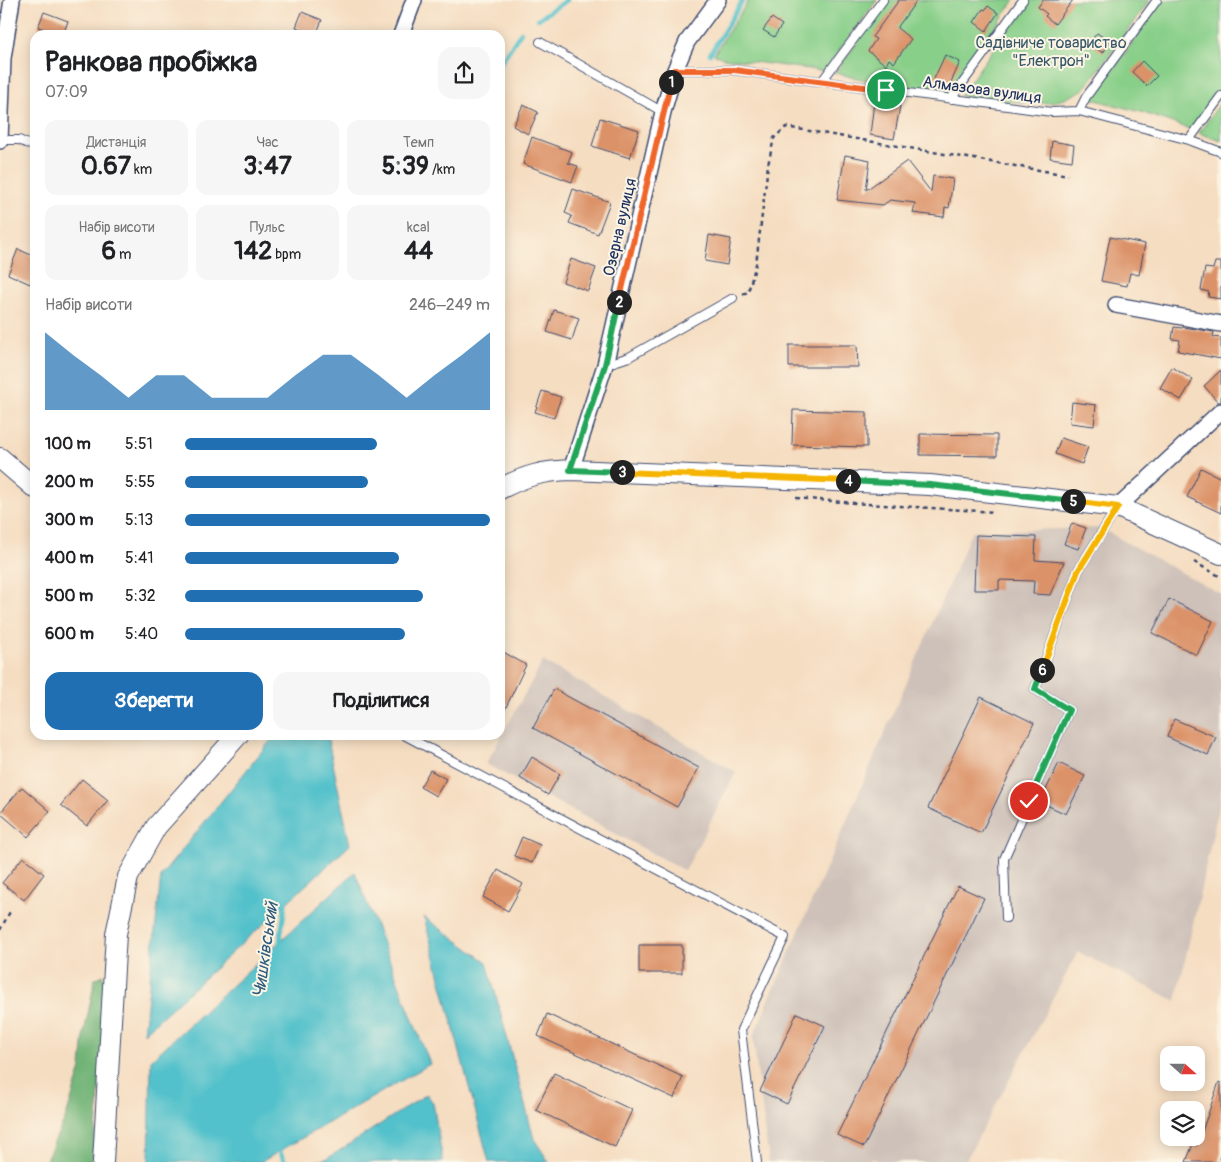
<!DOCTYPE html>
<html lang="uk">
<head>
<meta charset="utf-8">
<style>
	body { margin:0; font-family:Pangolin,sans-serif; background:#f6f6f6; color:#202124; height:100vh; display:flex; flex-direction:column; font-size:19px; white-space:nowrap }
	* { box-sizing:border-box; margin:0 }
	p { font-size:16px; color:#757577 }
	.icon { flex:none; width:28px; height:28px; fill:none; stroke:currentColor; stroke-width:2; stroke-linecap:round; stroke-linejoin:round }
	.map { position:relative; flex:1; overflow:hidden }
	.side { position:absolute; left:30px; top:30px; width:475px; height:710px; display:flex; flex-direction:column; background:#fff; border-radius:15px; box-shadow:0 2px 12px #0003 }
	.side>* { flex:none }
	.needle { width:32px; rotate:111deg }
	.tools { position:absolute; left:1160px; top:1046px; display:grid; gap:10px }
	.tools a { display:grid; place-items:center; width:45px; height:45px; border-radius:10px; background:#fff; box-shadow:0 2px 12px #0003; font-size:25px }
	.pin { position:absolute; display:grid; place-items:center; width:42px; height:42px; color:#fff; margin:-21px; border:2px solid #fff; border-radius:50%; box-shadow:0 1px 5px #0007 }
	.km { position:absolute; width:25px; height:25px; margin:-12px; border-radius:50%; background:#222; color:#fff; font-size:14px; line-height:25px; text-align:center }
	.round { display:grid; place-items:center; flex:none; width:52px; height:52px; border-radius:15px; background:#f6f6f6 }
	.head { display:flex; align-items:center; justify-content:space-between; height:85px; padding:0 15px }
	h1 { font-size:28px; font-weight:700; line-height:38px }
	.stats { display:grid; grid-template-columns:repeat(3,1fr); gap:8px; height:85px; padding:5px 15px }
	.stats div { display:grid; align-content:center; border-radius:12px; background:#f6f6f6; text-align:center }
	.stats b { font-size:25px; font-weight:700 }
	.stats small { font-size:14px; font-weight:400 }
	.stats p { font-size:14px }
	.chart { height:140px; padding:10px 15px }
	.chart p { display:flex; justify-content:space-between }
	.chart svg { width:100%; height:90px; margin-top:5px; fill:#1f6fb2; opacity:.7 }
	.primary-button { display:flex; gap:10px; margin-top:auto; padding:10px 15px }
	.primary-button a { flex:1; height:58px; border-radius:15px; background:#1f6fb2; color:#fff; font-size:20px; font-weight:700; line-height:58px; text-align:center }
	.primary-button a+a { background:#f6f6f6; color:#202124 }
	ul { padding:0 15px; list-style:none; font-size:16px }
	li { display:grid; grid-template-columns:80px 60px 1fr; align-items:center; height:38px }
	li i { height:12px; border-radius:6px; background:#1f6fb2 }
	.map>svg:first-child { display:block }
	.industrial { fill:#cec1b9 }
	.green { fill:#88cf89; stroke:#527f74 }
	.forest { fill:#6eb275; stroke:#44706a }
	.water { fill:#53c1cb; stroke:#377894 }
	.lines { fill:none; stroke-linecap:round; stroke-linejoin:round }
	.stream { stroke:#53c1cb; stroke-width:4.5 }
	.building { fill:#db9268 }
	.service-casing { stroke:#3c496d; stroke-width:10 }
	.minor-casing { stroke:#3c496d; stroke-width:18 }
	.tertiary-casing { stroke:#3c496d; stroke-width:22 }
	.path { stroke:#3c496d; stroke-width:2.5; stroke-dasharray:4 4; stroke-linecap:butt }
	.service { stroke:#fff; stroke-width:8 }
	.minor { stroke:#fff; stroke-width:15 }
	.tertiary { stroke:#fff; stroke-width:20 }
	.split-1-casing { stroke:#fff; stroke-width:10 }
	.split-2-casing { stroke:#fff; stroke-width:10 }
	.split-3-casing { stroke:#fff; stroke-width:10 }
	.split-4-casing { stroke:#fff; stroke-width:10 }
	.split-5-casing { stroke:#fff; stroke-width:10 }
	.split-6-casing { stroke:#fff; stroke-width:10 }
	.split-7-casing { stroke:#fff; stroke-width:10 }
	.split-1 { stroke:#f0652b; stroke-width:6 }
	.split-2 { stroke:#f0652b; stroke-width:6 }
	.split-3 { stroke:#22a559; stroke-width:6 }
	.split-4 { stroke:#f5b400; stroke-width:6 }
	.split-5 { stroke:#22a559; stroke-width:6 }
	.split-6 { stroke:#f5b400; stroke-width:6 }
	.split-7 { stroke:#22a559; stroke-width:6 }
	.labels { text-anchor:middle; stroke-width:4; stroke-linejoin:round; paint-order:stroke }
	.park-label { font-size:16px; fill:#365769; stroke:#fcf5e5 }
	.street-label { font-size:16px; fill:#1b2f5e; stroke:#fcf5e5 }
	.water-label { font-size:18px; font-style:italic; fill:#2c5b7f; stroke:#fcf5e5 }
</style>
</head>
<body>
<div class="map">
<svg width="1221" height="1162" viewBox="0 0 1221 1162">
	<rect width="100%" height="100%" fill="#fcf5e5"/>
	<filter id="ink" filterUnits="userSpaceOnUse"><feTurbulence type="fractalNoise" baseFrequency=".02" numOctaves="2"/><feDisplacementMap in="SourceGraphic" scale="10" xChannelSelector="R" yChannelSelector="G"/><feConvolveMatrix kernelMatrix="1 2 1 2 8 2 1 2 1" color-interpolation-filters="sRGB"/></filter>
	<filter id="wash" filterUnits="userSpaceOnUse"><feTurbulence type="fractalNoise" baseFrequency=".0096" numOctaves="4" result="noise"/><feDisplacementMap in="SourceGraphic" scale="20" xChannelSelector="R" yChannelSelector="G"/><feGaussianBlur stdDeviation="1.12" result="paint"/><feColorMatrix in="noise" values="0 0 0 0 0 0 0 0 0 0 0 0 0 0 0 0 0 1.4 0 .05"/><feComposite in="paint" operator="in"/></filter>
	<g filter="url(#wash)">
		<rect width="100%" height="100%" fill="#f5ddc1"/>
		<path class="industrial" d="M1100 528 1221 594V797L1176 1001 1078 952 965 1162H882L870 1158 869 1162H769L753 1037 972 531Z
			M543 661 736 772 685 871 486 764Z"/>
		<path class="green" d="M749 0H877L824 71 723 58 714 54Z
			M889 0H1015L947 93 888 85 835 73Z
			M1028 0H1150L1084 89C1072 96 1058 103 1043 103 1017 103 987 98 960 96Z
			M1163 0H1221V87L1190 129 1141 112 1092 99Z
			M1221 102V141L1199 133Z"/>
		<path class="forest" d="M103 975 105 989 98 1108 92 1162H47V1157L66 1117 81 1068 84 1033 95 979Z"/>
		<path class="water" d="M275 735H327L350 845 144 1033 161 876Z
			M355 872 430 1064 261 1162H149L151 1060Z
			M424 917 487 962 534 1139 549 1162H489Z
			M427 1094 433 1103 443 1162H314L328 1158Z"/>
		<g class="lines">
			<path class="stream" d="M538 19 567 0
				M710 54 743 0
				M500 64 521 32
				M279 947 286 900
				M278 1148 285 1162"/>
		</g>
		<g id="blocks">
			<path class="building" d="M899 0H917L897 28 911 39 894 63 889 59 886 65 868 51 876 39 872 37Z
				M1043 0H1073L1055 24 1045 16 1047 14 1038 7Z
				M988 6 998 13 986 31 974 22 983 9 985 10Z
				M44 12 68 21 63 35 38 27Z
				M302 12 322 20 316 35 296 27Z
				M772 18 782 25 774 37 763 30Z
				M1097 33 1110 42 1103 53 1089 43Z
				M945 55 960 62 948 89 933 81Z
				M1142 61 1157 76 1147 86 1132 72Z
				M874 102 900 106 894 139 870 135Z
				M523 105 538 112 528 134 513 126Z
				M600 118 639 130 630 158 592 146Z
				M532 137 572 152 568 163 578 166 572 182 523 164Z
				M1052 141 1074 145 1072 161 1050 158Z
				M845 155 870 160 866 190 907 161 931 192 933 176 953 179 949 208 945 207 944 217 913 213 915 203 890 200 883 205 837 200Z
				M573 189 610 202 598 234 569 223 572 216 565 213Z
				M709 235 731 239 727 265 705 261Z
				M1110 237 1145 244 1139 275 1130 273 1127 286 1101 281Z
				M18 249 35 257V272L30 284 8 274Z
				M571 259 596 268 588 291 563 282Z
				M1215 262H1221V299L1208 297 1209 292 1201 290 1205 268 1213 269Z
				M554 310 579 318 572 340 547 332Z
				M1174 327 1182 328 1183 327 1214 332 1213 337 1221 338V359L1178 351 1180 340 1172 339Z
				M789 345H857L858 367H789Z
				M1172 367 1193 380 1181 400 1160 388Z
				M1221 370V402H1218L1204 386Z
				M542 391 561 397 554 418 535 412Z
				M1072 402 1096 405 1094 426 1070 423Z
				M793 410 867 412V447L792 445Z
				M920 434 997 435V456L920 455Z
				M1061 438 1088 447 1082 464 1055 454Z
				M1201 468 1221 478V513L1187 497Z
				M1072 523 1086 528 1078 549 1064 544Z
				M976 535 1036 537 1035 560 1064 562 1050 595 1033 594 1034 581 999 580V590H974Z
				M1169 599 1213 621 1197 655 1152 633Z
				M500 650 526 665 500 720Z
				M554 689 699 768 677 807 533 728Z
				M981 697 1034 723 981 833 928 808Z
				M1174 719 1216 737 1208 755 1167 737Z
				M532 757 560 774 548 795 520 778Z
				M1059 763 1085 776 1066 814 1040 802Z
				M430 770 446 779 436 796 420 787Z
				M82 779 108 800 87 826 61 805Z
				M22 787 50 811 28 837 0 813Z
				M522 837 540 845 532 863 514 856Z
				M23 857 44 874 24 900 2 883Z
				M498 870 523 884 508 911 483 897Z
				M958 886 984 898 864 1147 837 1135Z
				M639 945H682V973H639Z
				M797 1013 825 1026 787 1104 760 1091Z
				M547 1014 683 1077 674 1098 538 1036Z
				M554 1073 632 1110 615 1147 536 1110Z
				M1219 1082 1221 1083V1153L1218 1162H1186L1193 1144 1197 1146Z"/>
		</g>
	</g>
	<g filter="url(#ink)">
		<use href="#blocks" fill-opacity="0" stroke="#3c496d" stroke-width="1"/>
		<g class="lines">
			<defs>
				<path id="service" d="M540 42 663 112
					M675 70H734L1052 112 1079 111 1189 140 1221 152
					M822 81 883 0
					M951 99 1023 0
					M1079 111 1086 97 1157 0
					M0 140H19L35 147
					M1189 140 1221 96
					M605 365 629 357 733 298
					M404 735 785 937 741 1030 757 1162
					M1006 918 1004 859 1069 710 1035 689 1078 571 1117 508"/>
				<path id="minor" d="M401 35 414 0
					M0 141 3 58 12 0
					M1116 305 1221 324
					M571 470 605 365 663 112 675 70 687 42 718 0
					M1118 507 1221 411"/>
				<path id="tertiary" d="M0 458 35 488
					M500 489C525 476 542 471 571 470L930 485 1118 507 1221 554
					M103 1162 116 934 128 877 156 827 238 735"/>
			</defs>
			<use href="#service" class="service-casing"/>
			<use href="#minor" class="minor-casing"/>
			<use href="#tertiary" class="tertiary-casing"/>
			<path class="path" d="M743 294 748 292 756 264 768 165 774 138 786 127 1068 175
				M796 498 866 504 995 512
				M1194 562 1221 577
				M0 930 11 910"/>
			<use href="#service" class="service"/>
			<use href="#minor" class="minor"/>
			<use href="#tertiary" class="tertiary"/>
		</g>
	</g>
	<g class="lines" filter="url(#ink)">
		<defs>
			<path id="split-1" d="M671 82 674 70H734L886 90"/>
			<path id="split-2" d="M619 302 671 82"/>
			<path id="split-3" d="M619 302 605 365 570 470 622 472"/>
			<path id="split-4" d="M622 472 848 481"/>
			<path id="split-5" d="M848 481 930 485 1073 501"/>
			<path id="split-6" d="M1042 670 1078 571 1118 507 1073 501"/>
			<path id="split-7" d="M1029 801 1069 710 1035 689 1042 670"/>
		</defs>
		<use href="#split-1" class="split-1-casing"/>
		<use href="#split-2" class="split-2-casing"/>
		<use href="#split-3" class="split-3-casing"/>
		<use href="#split-4" class="split-4-casing"/>
		<use href="#split-5" class="split-5-casing"/>
		<use href="#split-6" class="split-6-casing"/>
		<use href="#split-7" class="split-7-casing"/>
		<use href="#split-1" class="split-1"/>
		<use href="#split-2" class="split-2"/>
		<use href="#split-3" class="split-3"/>
		<use href="#split-4" class="split-4"/>
		<use href="#split-5" class="split-5"/>
		<use href="#split-6" class="split-6"/>
		<use href="#split-7" class="split-7"/>
	</g>
	<g class="labels">
		<g class="park-label">
			<text x="1051" y="48">Садівниче товариство<tspan x="1051" dy="18">"Електрон"</tspan></text>
		</g>
		<g class="street-label">
			<text transform="translate(982 89) rotate(8)" y="6">Алмазова вулиця</text>
			<text transform="translate(619 227) rotate(-77)" y="6">Озерна вулиця</text>
		</g>
		<g class="water-label">
			<text transform="translate(265 950) rotate(-82)" y="6">Чишківський</text>
		</g>
	</g>
</svg>
<div class="tools">
<a><svg class="needle" viewBox="-14 -14 28 28"><path d="M0-13l5 13h-10z" fill="#e53935"/><path d="M0 13l5-13h-10z" fill="#757577"/></svg></a>
<a><svg class="icon" aria-label="layers" viewBox="0 0 24 24"><path d="M12 4l9 5-9 5-9-5zM3 14l9 5 9-5"/></svg></a>
</div>
<div class="pin" style="left:886px;top:90px;background:#1e9e55"><svg class="icon" aria-label="arrive" viewBox="0 0 24 24"><path d="M6 21V4h12l-3 4 3 4H6"/></svg></div>
<div class="pin" style="left:1029px;top:801px;background:#d93025"><svg class="icon" aria-label="check" viewBox="0 0 24 24"><path d="M5 12l5 5 9-10"/></svg></div>
<b class="km" style="left:671px;top:82px">1</b>
<b class="km" style="left:619px;top:302px">2</b>
<b class="km" style="left:622px;top:472px">3</b>
<b class="km" style="left:848px;top:481px">4</b>
<b class="km" style="left:1073px;top:501px">5</b>
<b class="km" style="left:1042px;top:670px">6</b>
<section class="side">
<div class="head"><div><h1>Ранкова пробіжка</h1><p>07:09</p></div><a class="round"><svg class="icon" aria-label="share" viewBox="0 0 24 24"><path d="M12 15V3M7 8l5-5 5 5M5 13v7h14v-7"/></svg></a></div>
<div class="stats">
<div><p>Дистанція</p><b>0.67<small> km</small></b></div>
<div><p>Час</p><b>3:47</b></div>
<div><p>Темп</p><b>5:39<small> /km</small></b></div>
</div>
<div class="stats">
<div><p>Набір висоти</p><b>6<small> m</small></b></div>
<div><p>Пульс</p><b>142<small> bpm</small></b></div>
<div><p>kcal</p><b>44</b></div>
</div>
<div class="chart"><p><span>Набір висоти</span>246–249 m</p>
<svg viewBox="0 0 160 44" preserveAspectRatio="none"><path d="M0 44V6L10 17L20 27L30 38L40 27L50 27L60 38L70 38L80 38L90 27L100 17L110 17L120 27L130 38L140 27L150 17L160 6V44z"/></svg>
</div>
<ul>
<li><b>100 m</b>5:51<i style="width:63%"></i></li>
<li><b>200 m</b>5:55<i style="width:60%"></i></li>
<li><b>300 m</b>5:13<i style="width:100%"></i></li>
<li><b>400 m</b>5:41<i style="width:70%"></i></li>
<li><b>500 m</b>5:32<i style="width:78%"></i></li>
<li><b>600 m</b>5:40<i style="width:72%"></i></li>
</ul>
<div class="primary-button"><a>Зберегти</a><a>Поділитися</a></div>
</section>
</div>
</body>
</html>
